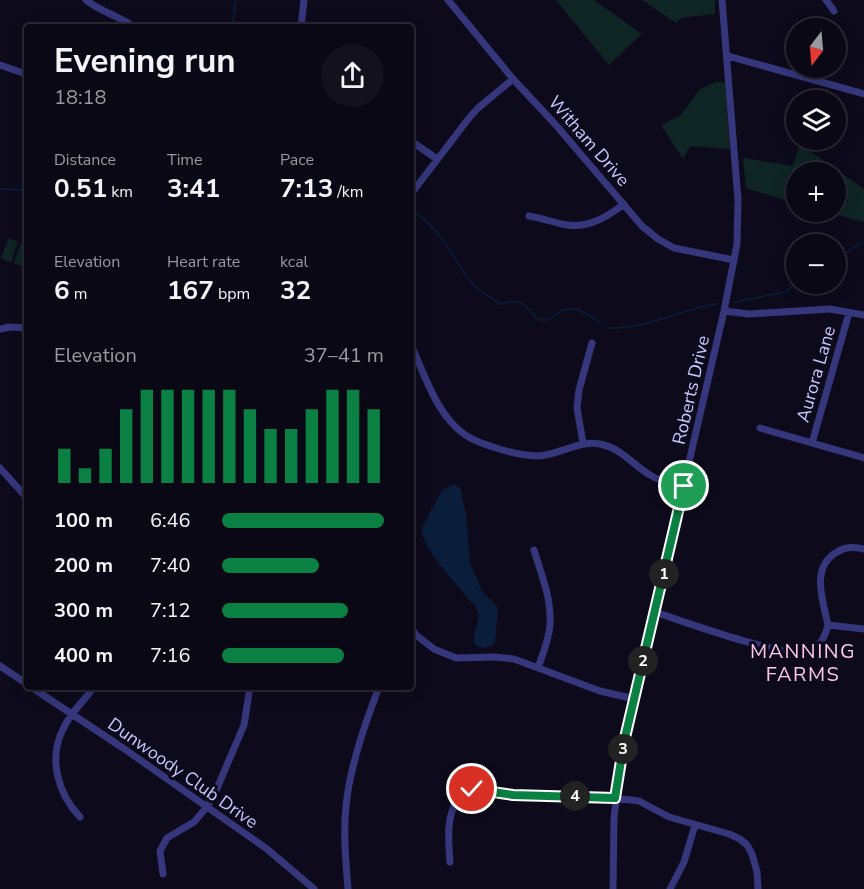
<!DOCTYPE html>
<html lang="en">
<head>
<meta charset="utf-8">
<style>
	body { margin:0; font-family:"Nunito Sans",sans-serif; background:#13111d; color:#f1f3f6; height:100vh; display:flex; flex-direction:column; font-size:22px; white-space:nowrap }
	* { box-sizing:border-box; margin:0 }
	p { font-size:20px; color:#999aa0 }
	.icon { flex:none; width:33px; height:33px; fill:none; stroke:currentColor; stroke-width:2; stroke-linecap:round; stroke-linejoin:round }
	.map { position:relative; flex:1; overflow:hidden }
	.details { position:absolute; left:24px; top:24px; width:390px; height:666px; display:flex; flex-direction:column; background:#0a0814; border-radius:6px; box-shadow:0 3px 15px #0003,0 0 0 2px #2a2934 }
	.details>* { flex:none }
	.needle { width:39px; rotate:196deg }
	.tools { position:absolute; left:786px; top:18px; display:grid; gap:12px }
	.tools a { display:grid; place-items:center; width:60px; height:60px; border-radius:50%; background:#0a0814; box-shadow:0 3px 15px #0003,0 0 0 2px #2a2934; font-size:30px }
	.pin { position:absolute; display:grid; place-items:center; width:51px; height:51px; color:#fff; margin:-26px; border:3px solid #fff; border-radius:50%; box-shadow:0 2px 6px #0007 }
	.km { position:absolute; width:30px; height:30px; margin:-15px; border-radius:50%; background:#222; color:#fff; font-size:16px; line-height:30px; text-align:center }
	.round { display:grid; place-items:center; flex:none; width:63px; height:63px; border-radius:32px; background:#13111d }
	.headline { display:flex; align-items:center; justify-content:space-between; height:102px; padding:0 30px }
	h1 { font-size:33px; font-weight:700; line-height:45px }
	.metrics { display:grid; grid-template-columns:repeat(3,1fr); gap:9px; height:102px; padding:6px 30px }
	.metrics div { display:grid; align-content:center }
	.metrics b { font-size:26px; font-weight:700 }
	.metrics small { font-size:16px; font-weight:400 }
	.metrics p { font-size:16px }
	.chart { height:168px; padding:12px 30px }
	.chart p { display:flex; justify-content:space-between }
	.chart svg { width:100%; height:108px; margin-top:6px; stroke:#0b8043; stroke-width:6 }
	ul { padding:0 30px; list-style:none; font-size:20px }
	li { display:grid; grid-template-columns:96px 72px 1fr; align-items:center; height:45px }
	li i { height:15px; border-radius:8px; background:#0b8043 }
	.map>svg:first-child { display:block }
	.green { fill:#0e2523 }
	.water { fill:#0a1e3b }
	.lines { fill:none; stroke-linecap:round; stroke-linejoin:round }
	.stream { stroke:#0a1e3b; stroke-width:1.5 }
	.minor { stroke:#35367b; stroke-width:7 }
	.route-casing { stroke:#fff; stroke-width:12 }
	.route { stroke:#0b8043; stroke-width:8 }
	.labels { text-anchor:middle; stroke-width:6; stroke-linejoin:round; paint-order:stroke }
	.street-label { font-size:18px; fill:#c9c5ff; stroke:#0d0b1b }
	.neighbourhood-label { font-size:20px; letter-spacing:1.5px; fill:#ffc7ed; stroke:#0d0b1b }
</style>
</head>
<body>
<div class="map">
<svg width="864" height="889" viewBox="0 0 864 889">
	<rect width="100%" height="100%" fill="#0d0b1b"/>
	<path class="green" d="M556 0H594L642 34 609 65Z
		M642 0H715V14L681 18 676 23Z
		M716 82H725L730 149 690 146 683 159 661 125 680 116 700 89Z
		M800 144 864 189V222L826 212H836V172H796V204L746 188 743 158 793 166Z
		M9 238 18 242 11 262 1 258Z
		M21 243 27 245V256L23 267 14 263Z"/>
	<path class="water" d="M455 484 460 488 466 515 470 563 482 591 498 608 495 642 494 645 483 648 475 645C470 634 483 621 477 609 475 604 468 600 465 595 451 577 426 552 421 530L442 490Z"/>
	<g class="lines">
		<path class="stream" d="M232 27 236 0
			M0 189 27 190
			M411 211C438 224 453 258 470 281 478 291 490 297 500 304 522 298 524 303 538 320H548L563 310 578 309 599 322
			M836 259 861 243
			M735 302 785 292 796 283
			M609 328C647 330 681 308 718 304"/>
		<path class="minor" d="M86 0C101 12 119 16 134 27
			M448 0 513 79 555 124 642 226 658 239 674 248 734 260
			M826 0 834 11
			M301 27 304 0
			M728 56 864 94
			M0 65 23 73
			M411 141 437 159
			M411 194 469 118 478 108 513 79
			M529 216C542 218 554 223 567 225 589 228 607 217 624 204
			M724 311 749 314 830 309 864 315
			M0 329 10 327 27 328
			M411 345C425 375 436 414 464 434 473 441 484 444 493 447 508 452 523 456 538 456 559 455 579 440 600 444 621 448 633 465 650 475 660 482 673 483 684 486
			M760 428 864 458
			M583 443 577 408 579 390 592 343
			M812 443 849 313
			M0 468 27 498
			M864 549C854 547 846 546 837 552 810 567 823 601 828 625L864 629
			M534 550C542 577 554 604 549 632 547 644 542 656 538 668
			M655 612C682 621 784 658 806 652 820 648 825 637 828 625
			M411 628 417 636 434 649 456 658 495 657 514 659 600 691 635 699
			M0 666 27 684
			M31 687 123 748 267 849 314 889
			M80 817C58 794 48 759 63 729 70 713 84 701 94 687
			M450 862C448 838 445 807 466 790H480L513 795 605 797 639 801 669 817 729 834 740 839 747 845 752 854 757 872 758 889
			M163 874 160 851 167 838 194 822 206 808 215 793 244 725 250 687
			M348 889C346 862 343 834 346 806 350 766 365 724 379 687
			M613 889 614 818 622 751 724 311 737 244 738 200 722 0
			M670 889 684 862 695 825"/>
	</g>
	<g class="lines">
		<defs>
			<path id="route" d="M472 789 513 795 615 798 624 742 684 486"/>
		</defs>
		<use href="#route" class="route-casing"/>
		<use href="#route" class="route"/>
	</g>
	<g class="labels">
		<g class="street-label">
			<text transform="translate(589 141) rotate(49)" y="6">Witham Drive</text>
			<text transform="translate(816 374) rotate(-74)" y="6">Aurora Lane</text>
			<text transform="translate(691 390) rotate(-77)" y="6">Roberts Drive</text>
			<text transform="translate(183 773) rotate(35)" y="6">Dunwoody Club Drive</text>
		</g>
		<g class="neighbourhood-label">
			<text x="803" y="658">MANNING<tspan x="803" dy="23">FARMS</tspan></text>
		</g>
	</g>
</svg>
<div class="tools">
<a><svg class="needle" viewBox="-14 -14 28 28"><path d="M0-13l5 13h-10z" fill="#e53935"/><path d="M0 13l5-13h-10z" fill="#999aa0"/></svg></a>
<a><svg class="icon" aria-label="layers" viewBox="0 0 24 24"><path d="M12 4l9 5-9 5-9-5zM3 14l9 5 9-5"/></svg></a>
<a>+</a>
<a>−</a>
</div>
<div class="pin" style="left:684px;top:486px;background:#1e9e55"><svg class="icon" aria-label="arrive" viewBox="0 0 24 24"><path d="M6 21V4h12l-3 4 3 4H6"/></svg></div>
<div class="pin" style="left:472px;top:789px;background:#d93025"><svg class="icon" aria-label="check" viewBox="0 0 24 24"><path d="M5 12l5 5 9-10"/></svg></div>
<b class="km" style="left:664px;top:574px">1</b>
<b class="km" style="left:643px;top:661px">2</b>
<b class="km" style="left:623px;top:749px">3</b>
<b class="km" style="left:575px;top:796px">4</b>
<section class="details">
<div class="headline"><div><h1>Evening run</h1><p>18:18</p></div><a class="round"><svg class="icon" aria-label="share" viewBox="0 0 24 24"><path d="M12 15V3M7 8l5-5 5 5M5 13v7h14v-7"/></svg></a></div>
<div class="metrics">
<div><p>Distance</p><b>0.51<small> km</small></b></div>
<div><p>Time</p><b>3:41</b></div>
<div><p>Pace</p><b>7:13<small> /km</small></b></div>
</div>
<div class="metrics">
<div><p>Elevation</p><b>6<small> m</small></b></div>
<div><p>Heart rate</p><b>167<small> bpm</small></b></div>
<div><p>kcal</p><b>32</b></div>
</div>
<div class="chart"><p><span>Elevation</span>37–41 m</p>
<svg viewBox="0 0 160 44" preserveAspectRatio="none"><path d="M5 44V30M15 44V38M25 44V30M35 44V14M45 44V6M55 44V6M65 44V6M75 44V6M85 44V6M95 44V14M105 44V22M115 44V22M125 44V14M135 44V6M145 44V6M155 44V14"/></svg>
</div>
<ul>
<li><b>100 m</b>6:46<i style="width:100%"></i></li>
<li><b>200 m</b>7:40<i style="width:60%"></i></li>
<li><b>300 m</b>7:12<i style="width:78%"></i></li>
<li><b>400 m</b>7:16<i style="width:75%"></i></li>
</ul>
</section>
</div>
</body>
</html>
